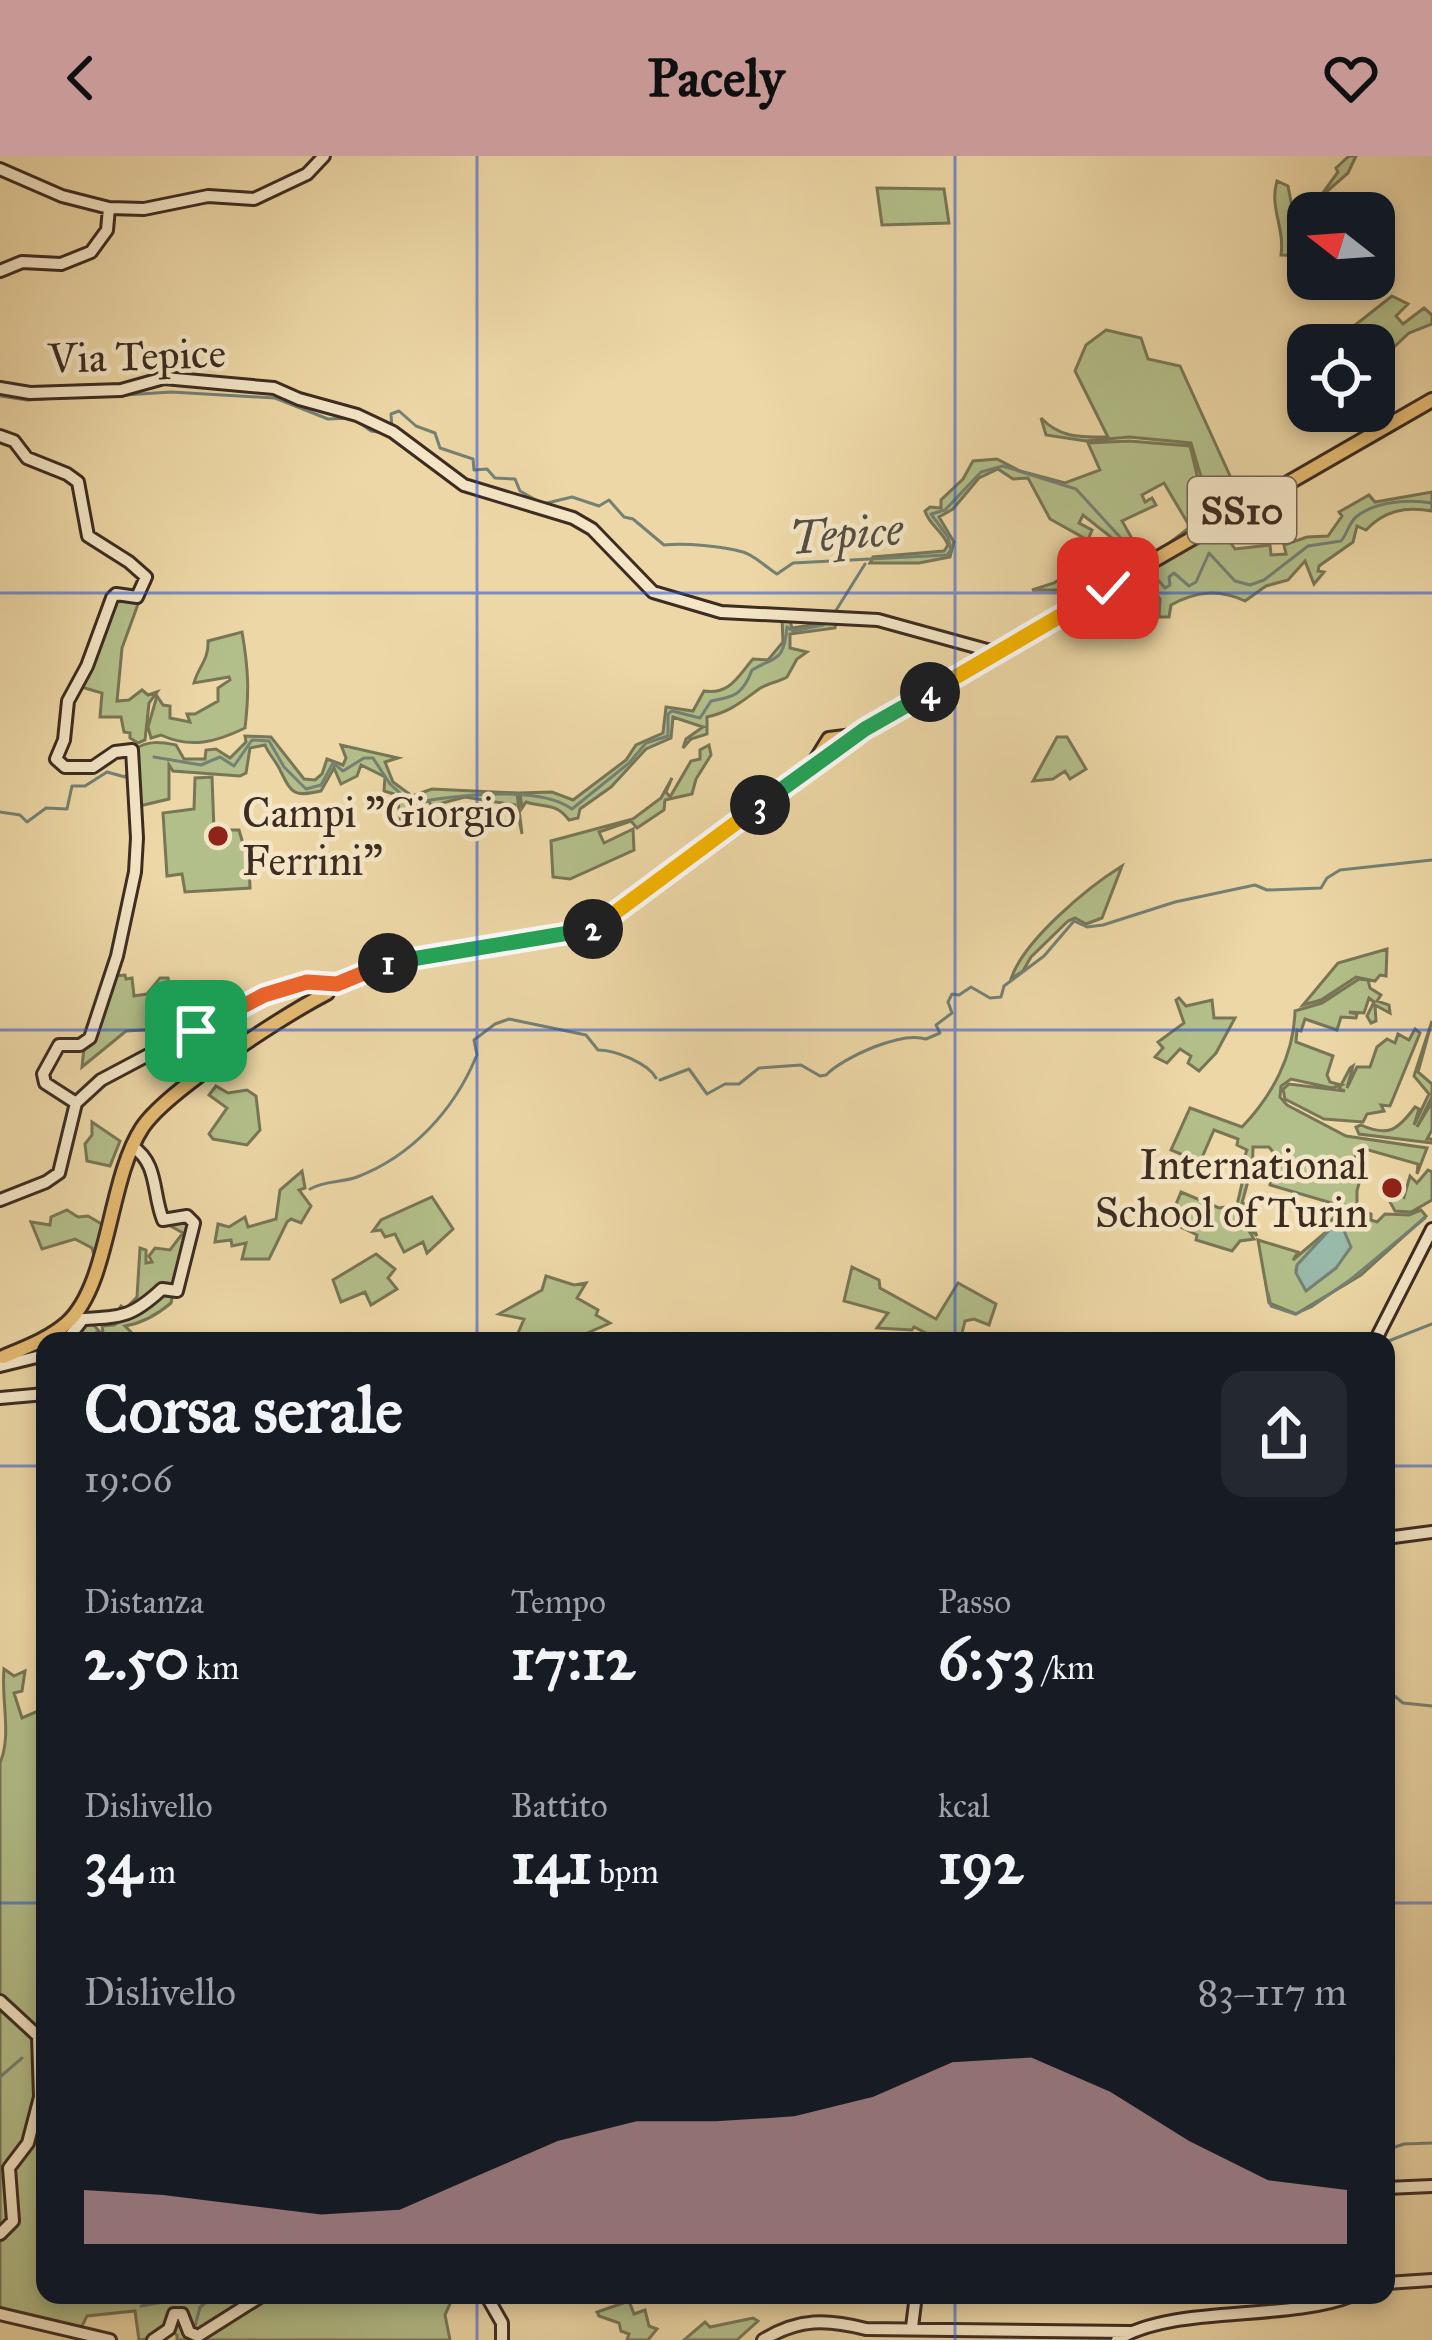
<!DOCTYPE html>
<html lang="it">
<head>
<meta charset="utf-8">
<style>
	body { margin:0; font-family:"IM FELL Great Primer",serif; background:#242831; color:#f1f3f6; height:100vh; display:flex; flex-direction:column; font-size:45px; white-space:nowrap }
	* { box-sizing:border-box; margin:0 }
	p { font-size:39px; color:#9ea1a6 }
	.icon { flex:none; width:66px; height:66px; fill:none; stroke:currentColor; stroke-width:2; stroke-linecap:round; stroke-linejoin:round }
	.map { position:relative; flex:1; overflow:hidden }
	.drawer { position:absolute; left:36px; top:1176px; width:1359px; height:972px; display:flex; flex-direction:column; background:#171b24; border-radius:24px; box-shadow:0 6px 18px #0003 }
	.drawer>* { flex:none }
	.needle { width:78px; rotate:287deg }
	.fabs { position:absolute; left:1287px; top:36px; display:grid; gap:24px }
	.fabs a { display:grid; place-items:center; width:108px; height:108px; border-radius:24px; background:#171b24; box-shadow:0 6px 18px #0003; font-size:60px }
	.pin { position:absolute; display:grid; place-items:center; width:102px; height:102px; color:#fff; margin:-51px; border-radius:24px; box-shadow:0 6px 18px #0006 }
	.km { position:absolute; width:60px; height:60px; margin:-30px; border-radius:50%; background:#222; color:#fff; font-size:33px; line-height:60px; text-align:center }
	.round { display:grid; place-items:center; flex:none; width:126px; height:126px; border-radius:24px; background:#242831 }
	.overview { display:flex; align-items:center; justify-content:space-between; height:204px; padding:0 48px }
	h1 { font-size:66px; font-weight:800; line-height:90px }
	.figures { display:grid; grid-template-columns:repeat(3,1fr); gap:18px; height:204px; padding:12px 48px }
	.figures div { display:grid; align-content:center }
	.figures b { font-size:60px; font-weight:800 }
	.figures small { font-size:33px; font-weight:400 }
	.figures p { font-size:33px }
	.chart { height:336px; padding:24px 48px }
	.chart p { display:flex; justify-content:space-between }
	.chart svg { width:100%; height:216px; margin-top:12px; fill:#c59692; opacity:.7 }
	header { display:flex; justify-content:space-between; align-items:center; height:156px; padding:0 48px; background:#c59692; color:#111; font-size:54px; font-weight:800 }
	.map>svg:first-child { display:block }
	.green { fill:#b3bf8a; stroke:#787656; stroke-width:3; fill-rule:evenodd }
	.water { fill:#99b9aa; stroke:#748174; stroke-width:3 }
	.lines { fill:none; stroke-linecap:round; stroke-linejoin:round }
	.stream { stroke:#748174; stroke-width:3 }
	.secondary-casing { stroke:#3d2c22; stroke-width:16 }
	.primary-casing { stroke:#3d2c22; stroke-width:18 }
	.secondary { stroke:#f3e5c5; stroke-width:10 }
	.primary { stroke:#e6bc73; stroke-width:12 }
	.split-1-casing { stroke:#fff; stroke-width:24 }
	.split-2-casing { stroke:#fff; stroke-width:24 }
	.split-3-casing { stroke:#fff; stroke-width:24 }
	.split-4-casing { stroke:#fff; stroke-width:24 }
	.split-5-casing { stroke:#fff; stroke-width:24 }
	.split-1 { stroke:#f0652b; stroke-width:15 }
	.split-2 { stroke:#22a559; stroke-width:15 }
	.split-3 { stroke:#f5b400; stroke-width:15 }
	.split-4 { stroke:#22a559; stroke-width:15 }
	.split-5 { stroke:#f5b400; stroke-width:15 }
	.grid { fill:none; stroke:#1d4ed8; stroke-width:3; stroke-opacity:0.55 }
	.poi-dot { fill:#8f2418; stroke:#f3e5c5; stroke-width:4.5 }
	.labels { text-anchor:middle; stroke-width:9; stroke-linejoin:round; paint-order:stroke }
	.shield { fill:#f3e5c5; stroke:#746453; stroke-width:3 }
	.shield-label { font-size:39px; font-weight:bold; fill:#3d2c22 }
	.street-label { font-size:42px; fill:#3d2c22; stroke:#f3e5c5 }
	.poi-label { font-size:42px; fill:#3d2c22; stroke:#f3e5c5; text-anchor:start }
	.water-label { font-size:45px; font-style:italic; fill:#544f44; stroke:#f3e5c5 }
</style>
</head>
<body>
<header><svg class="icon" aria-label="back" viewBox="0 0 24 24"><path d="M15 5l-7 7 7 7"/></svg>Pacely<svg class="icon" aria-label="heart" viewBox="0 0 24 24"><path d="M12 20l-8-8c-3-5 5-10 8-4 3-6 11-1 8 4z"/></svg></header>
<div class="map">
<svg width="1432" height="2184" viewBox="0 0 1432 2184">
	<rect width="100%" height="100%" fill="#edd7a6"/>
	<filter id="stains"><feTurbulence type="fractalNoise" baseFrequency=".00167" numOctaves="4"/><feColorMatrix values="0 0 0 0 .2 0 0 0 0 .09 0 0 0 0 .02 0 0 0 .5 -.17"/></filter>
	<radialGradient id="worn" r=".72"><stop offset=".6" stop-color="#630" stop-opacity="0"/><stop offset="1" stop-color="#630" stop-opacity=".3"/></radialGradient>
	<path class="green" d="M1349 0H1356L1348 17 1325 37V45L1333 55 1308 57V100L1281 99C1285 71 1269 52 1277 25L1288 30 1293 56H1309L1338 16 1336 12Z
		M877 32 944 33 949 67 882 69Z
		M1392 140 1408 148 1396 160 1403 168 1424 152 1432 159V168L1409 177 1377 207 1374 189H1340L1336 184Z
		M1106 174 1141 182 1148 203 1180 210 1241 344 1219 363 1209 348 1191 287 1129 281 1086 285 1046 279 1041 262C1060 282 1080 281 1108 281L1075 215 1086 189Z
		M1129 285 1190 290 1202 340 1217 365 1163 392 1190 371 1164 327 1142 339 1145 346 1152 342 1156 349 1122 365 1139 395 1156 397 1145 408 1083 359 1079 367 1092 374 1088 384 1133 413 1118 404 1094 412 1084 409 1066 419 1069 423 1064 434H1032L1054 427 1081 409 1068 400 1084 382 1050 363 1028 322 1013 323 998 313 979 322 953 353 939 361 954 386 950 401 919 407H870L873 401 944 395 948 389C943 375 929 369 925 355L930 351 941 352V344L963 323 973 305 997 303 1020 315 1065 327 1100 314 1088 287Z
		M1432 336V355C1405 350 1384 355 1366 374L1357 370 1353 386 1319 410 1318 415 1324 416 1314 428 1305 405 1288 424 1266 430 1245 445C1219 433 1196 435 1171 449L1169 461H1159L1160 443 1142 419 1219 371 1235 393 1270 389 1271 399 1286 398 1284 389 1307 381 1328 380 1342 360 1339 356 1369 339 1375 346Z
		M141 440 122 492 117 545 129 544 142 534 148 539 157 536 149 547 145 584 138 587 130 582V577L124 576 121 561H100L102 537 78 530 115 441Z
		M782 462H789L792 472 836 465 835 472 790 478V492L807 496 797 503 787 521C779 526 767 527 759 533 741 546 730 556 707 561V578L691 583 683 592 686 583 703 571 673 561 671 582 646 593 611 631 580 653 578 662 569 664C556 646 544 652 526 646L522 652 520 637 552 636 573 644 626 604 636 589 663 577 666 551 693 555 704 535C730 539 738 520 753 503L768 504 783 486Z
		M242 476C249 516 249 538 245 572 216 586 191 593 161 579L151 582 148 571 157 540 163 549 170 550V562L190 566 187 558H195L218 545V532L230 524 229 521 194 527C198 511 209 504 208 485Z
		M245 580 271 581 304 623 315 624 322 618 327 603 343 609 346 602 341 589 398 602 385 606 393 626 412 640 432 633 517 637 522 678 518 658H513L515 649 465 641 431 650 429 645 408 649 402 675 397 639 384 635 385 621 361 609 357 620 341 628 334 612 321 635C294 641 292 638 281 616 277 606 269 599 265 589L250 592 246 617 240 620 173 615 169 609V643L135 651 134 594C147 584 161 586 176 589L184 603H205L206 594 216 593 230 602 246 586Z
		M1057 581H1067L1086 613 1070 623 1065 615 1053 623 1033 625Z
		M709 589 711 599 696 623 692 638 665 644 664 654 637 672 631 665 599 676 604 687 633 673 634 694 570 723 553 721 551 685 633 663 661 642 672 622 666 636 670 641 691 605 700 603V594Z
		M212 621 214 674H239L249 708 250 732 185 736 182 718 167 720 163 657 194 653 195 622Z
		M1122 710 1102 762 1086 768 1075 762 1068 765 1031 801 1023 815 1011 823C1023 785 1088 731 1122 710Z
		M1387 793 1386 820 1380 819 1375 825 1356 821 1321 844 1303 849 1338 807Z
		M125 819 126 823 132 822 134 840 147 838 160 822H168L169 828 186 827 193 855 160 857V873L126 875 82 911 84 892 114 820Z
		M1359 823 1368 824 1370 832 1381 839 1377 845 1389 849 1390 857 1375 849 1376 865 1371 867 1367 860 1374 846 1369 842 1364 857 1349 856 1357 858 1356 862 1341 861 1337 874 1305 863 1301 875 1297 874 1296 886 1333 900 1327 919 1330 926 1341 929 1332 932 1291 923 1281 930 1280 941 1287 949 1346 980 1427 992 1417 1018 1418 1008 1358 991 1355 1001 1364 1008 1357 1035V1053L1371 1058V1064L1377 1066 1385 1058 1409 1059 1421 1054 1426 1060 1361 1119 1296 1158 1269 1147 1258 1084 1298 1096 1293 1104 1326 1076 1324 1072 1337 1058 1340 1041 1335 1048 1270 1029 1273 996 1269 991H1253L1252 1024 1248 1025 1242 1047 1254 1050 1250 1065 1257 1080 1245 1069 1254 1083 1240 1085 1232 1095 1196 1084 1197 1079 1179 1070 1185 1056 1175 1051 1181 1036 1219 1052 1237 1049 1243 1023 1238 1020 1247 994 1237 989 1238 983 1214 974 1200 1006 1171 994 1190 952 1242 971C1272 940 1294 899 1295 855L1322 847ZM1334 1070 1336 1112 1306 1134 1296 1114 1298 1108Z
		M1179 842 1186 850 1212 844 1214 862H1235L1216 897 1199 915 1188 907 1191 900 1180 893 1167 907 1155 901 1163 892 1158 886 1184 867 1176 844Z
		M1432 865 1418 916 1432 928V941L1417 971 1432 946V974L1427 983H1432V987L1359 978 1356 971 1361 969C1388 981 1397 975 1415 951L1419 953 1414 969 1429 938 1414 920Z
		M1415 873 1420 877 1390 950 1381 949 1384 955 1367 958 1363 966 1324 963 1285 943 1283 933 1289 928 1345 935 1339 933 1350 912 1353 910 1347 932 1357 911H1370L1377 891 1387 883 1395 887 1398 878 1409 884Z
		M216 930 228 937 247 934 256 940 260 974 247 989 213 983 209 978 227 952 209 939Z
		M92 966 120 985 110 1010 87 1005 85 988 92 979Z
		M1428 1014 1432 1016V1044L1411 1056 1395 1055 1389 1044 1398 1022V1034L1404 1041 1410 1020 1417 1027Z
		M302 1015 305 1032 299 1034 311 1050 301 1067 291 1063 287 1066 269 1103H242L246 1087 232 1090 231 1084 215 1086 218 1068 229 1071 245 1061 248 1071 276 1063 280 1034Z
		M432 1041 453 1073 427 1097 423 1086 404 1096 395 1078 385 1081 381 1074 373 1075 381 1064Z
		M67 1054 78 1061 88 1060 105 1070 95 1103 92 1092 75 1083 42 1093 31 1066 50 1069 51 1061Z
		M191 1064 176 1132 113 1163 121 1150 125 1153 137 1141 140 1092 146 1094V1107L152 1106 149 1100 155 1092 170 1094 183 1077 167 1068Z
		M376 1098 395 1113 388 1122 397 1133 371 1149 365 1136 341 1146 333 1124Z
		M852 1111 879 1124 880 1132 936 1163 958 1127 996 1148 989 1169 974 1163 965 1165 960 1185H942L914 1171 912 1174 877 1172 888 1157 844 1145Z
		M546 1120 574 1129 586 1127 577 1142 598 1154 596 1159 610 1167 569 1185H532L530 1178 516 1182 524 1163 499 1158 542 1134Z
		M161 1136 173 1137 171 1147C158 1158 143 1167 125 1170L131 1176 130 1185H84L81 1177H74L91 1166 99 1175 94 1178 103 1176 102 1170 114 1169Z
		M4 1513 14 1520 25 1515 22 1535 14 1537 22 1562 45 1552V2139H454L445 2159 450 2184H177V2179L168 2172 152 2182 139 2184 135 2155 87 2160 80 2174 0 2154V1607C12 1579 1 1545 4 1513Z
		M629 2145 634 2158 645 2154 649 2170 657 2173 648 2184H627L629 2178 621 2175 619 2167 599 2160 597 2156Z
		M753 2162 758 2165 737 2184H684L705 2166 710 2171Z"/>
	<path class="water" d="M1341 1068 1351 1091 1336 1112 1306 1135 1296 1117 1297 1109 1334 1069Z"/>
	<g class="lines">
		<path class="stream" d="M0 240 27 244 88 240
			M109 240 171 236 275 242 328 263 353 262 371 275 385 277
			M392 273 391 258 399 255 416 270 435 277 440 292 473 303 474 314 487 313 495 322 515 323 520 335 543 348 572 341 599 350 609 344 624 361 633 363 664 389C685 387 723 390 743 396 754 399 766 411 777 418L793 407 947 399 951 394 948 381 931 358 945 354 981 316 1003 310 1076 333 1141 404
			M1147 411 1165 432 1170 429 1169 421 1174 417 1189 430 1196 426 1209 397 1235 425 1250 429 1264 424 1308 390 1341 385C1347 378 1349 367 1356 361 1375 345 1410 343 1432 347
			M835 456 865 408
			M154 601 201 609 220 601 234 610 252 584 269 585 284 611 306 633 321 629 333 607 343 615 364 602H373L390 628 411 647C453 640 537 628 572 653L629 607 646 587 668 580V558L672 555 700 562 711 545C735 541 743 538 752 514 776 500 784 506 787 471L793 475 823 469 830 464
			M0 656 20 659 27 666 46 652 67 653 72 630H85L107 616 125 621 128 617
			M477 899 474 884 495 868 509 863 586 879 598 894C615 894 648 907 656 922
			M660 924 689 913 707 938 725 928H739L759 912 801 909 820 920 826 919C844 901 901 875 926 883L940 877 936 869 952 857 948 846 952 838 959 839 971 831 990 842 1001 841 1004 830 1044 800 1074 765 1087 771 1103 769 1175 746 1255 729 1267 734 1321 732 1327 722 1340 714 1432 704
			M310 1033C325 1024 341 1027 357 1021 412 1000 454 954 476 901
			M1268 1137 1271 1150 1295 1158 1311 1151 1350 1124 1425 1062
			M1386 1186 1432 1168
			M1386 1533 1403 1547 1432 1550
			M0 1921 22 1902
			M1386 1994 1404 1988 1432 1987
			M167 2145 175 2139
			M141 2150 163 2146
			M194 2174 200 2151 216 2139"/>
		<defs>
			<path id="secondary" d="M0 13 62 40 109 52 144 53 208 40 254 43 307 18 324 0
				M0 115 22 106 61 108 91 96 107 74 109 52
				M0 232 30 237 121 234 164 222 274 232 299 243 357 259 393 276 464 329 573 362 592 373 653 436 721 456 878 464 998 497
				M0 280 14 285 27 302 67 318 78 326 88 380 129 406 146 421 137 441 116 438 112 442 87 510 68 545 64 584 56 603 65 611H93L115 596 132 594 137 682 135 716 117 800 90 882 80 889H59L43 918 45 927 76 947
				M0 1044 46 1026 59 1017 76 947 101 924 250 845 302 827H320
				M66 1185 83 1163C122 1161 132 1161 162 1133L177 1135 194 1067 187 1060 163 1064C152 1037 159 1008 132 990
				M1375 1185 1432 1073
				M0 1210 45 1199
				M0 1242 45 1238
				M1386 1382 1432 1376
				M0 1845 38 1880 40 1941 28 1987 9 2012 13 2065 0 2078
				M1386 2032 1432 2030
				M1386 2127 1432 2124
				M486 2139 502 2167V2184
				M0 2158 110 2184
				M912 2171 916 2139
				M153 2184 169 2173 174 2158H182L189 2176 198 2180 263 2139
				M763 2184C799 2162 827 2163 866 2173L1130 2176
				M1117 2184C1174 2148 1286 2166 1353 2139"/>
			<path id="primary" d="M816 604 829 583 853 580
				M771 640 922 538 1432 244
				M324 838 318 834 321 826 337 828 407 802 576 778 596 772 777 635
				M3 1201C24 1192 49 1183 67 1167 110 1128 108 1024 142 972 166 935 285 859 327 837"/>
		</defs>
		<use href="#secondary" class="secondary-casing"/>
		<use href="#primary" class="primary-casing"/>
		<use href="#secondary" class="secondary"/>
		<use href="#primary" class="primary"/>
	</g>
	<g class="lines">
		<defs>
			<path id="split-1" d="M196 875 264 839 307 826 337 828 388 807"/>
			<path id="split-2" d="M388 807 593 773"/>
			<path id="split-3" d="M593 773 760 649"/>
			<path id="split-4" d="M760 649 865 573 930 536"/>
			<path id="split-5" d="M930 536 1108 432"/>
		</defs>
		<use href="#split-1" class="split-1-casing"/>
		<use href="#split-2" class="split-2-casing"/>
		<use href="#split-3" class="split-3-casing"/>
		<use href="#split-4" class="split-4-casing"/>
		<use href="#split-5" class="split-5-casing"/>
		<use href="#split-1" class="split-1"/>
		<use href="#split-2" class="split-2"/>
		<use href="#split-3" class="split-3"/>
		<use href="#split-4" class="split-4"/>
		<use href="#split-5" class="split-5"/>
	</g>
	<path class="grid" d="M477 0V1185M955 0V1185M0 437H1432M0 874H1432M0 1310H45M1386 1310H1432M0 1747H45M1386 1747H1432M477 2139V2184M955 2139V2184"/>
	<g class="poi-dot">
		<circle cx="218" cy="680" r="12"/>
		<circle cx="1392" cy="1032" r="12"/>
	</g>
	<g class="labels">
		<rect class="shield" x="1188" y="321" width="108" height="66" rx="9"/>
		<g class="shield-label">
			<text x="1242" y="368">SS10</text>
		</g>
		<g class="street-label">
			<text transform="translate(137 199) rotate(-2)" y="15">Via Tepice</text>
		</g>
		<g class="poi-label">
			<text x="242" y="671">Campi "Giorgio<tspan x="242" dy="48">Ferrini"</tspan></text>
			<text x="1368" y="1023" text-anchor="end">International<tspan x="1368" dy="48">School of Turin</tspan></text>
		</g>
		<g class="water-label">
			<text transform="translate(846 377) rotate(-5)" y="16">Tepice</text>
		</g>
	</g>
	<rect width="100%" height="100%" filter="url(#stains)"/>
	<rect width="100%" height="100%" fill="url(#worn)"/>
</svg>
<div class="fabs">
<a><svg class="needle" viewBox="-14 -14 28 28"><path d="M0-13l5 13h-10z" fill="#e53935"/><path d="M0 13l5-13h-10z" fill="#9ea1a6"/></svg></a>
<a><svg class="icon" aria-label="locate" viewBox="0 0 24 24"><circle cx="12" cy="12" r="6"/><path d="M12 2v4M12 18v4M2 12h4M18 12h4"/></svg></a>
</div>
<div class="pin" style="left:196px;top:875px;background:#1e9e55"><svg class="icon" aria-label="arrive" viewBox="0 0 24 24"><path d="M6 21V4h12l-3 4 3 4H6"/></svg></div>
<div class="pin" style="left:1108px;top:432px;background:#d93025"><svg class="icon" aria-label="check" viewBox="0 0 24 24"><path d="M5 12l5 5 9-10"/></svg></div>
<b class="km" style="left:388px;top:807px">1</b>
<b class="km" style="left:593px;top:773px">2</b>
<b class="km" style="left:760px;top:649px">3</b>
<b class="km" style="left:930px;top:536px">4</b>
<section class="drawer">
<div class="overview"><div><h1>Corsa serale</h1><p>19:06</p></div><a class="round"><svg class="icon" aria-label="share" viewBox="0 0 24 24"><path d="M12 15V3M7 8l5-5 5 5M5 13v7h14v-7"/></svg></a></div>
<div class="figures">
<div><p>Distanza</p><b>2.50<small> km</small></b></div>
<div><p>Tempo</p><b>17:12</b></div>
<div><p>Passo</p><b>6:53<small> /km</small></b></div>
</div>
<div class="figures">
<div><p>Dislivello</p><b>34<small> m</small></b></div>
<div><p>Battito</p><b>141<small> bpm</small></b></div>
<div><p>kcal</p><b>192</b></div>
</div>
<div class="chart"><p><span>Dislivello</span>83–117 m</p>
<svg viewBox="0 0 160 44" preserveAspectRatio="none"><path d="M0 44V33L10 34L20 36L30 38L40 37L50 30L60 23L70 19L80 19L90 18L100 14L110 7L120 6L130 13L140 23L150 31L160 33V44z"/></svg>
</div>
</section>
</div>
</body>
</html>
